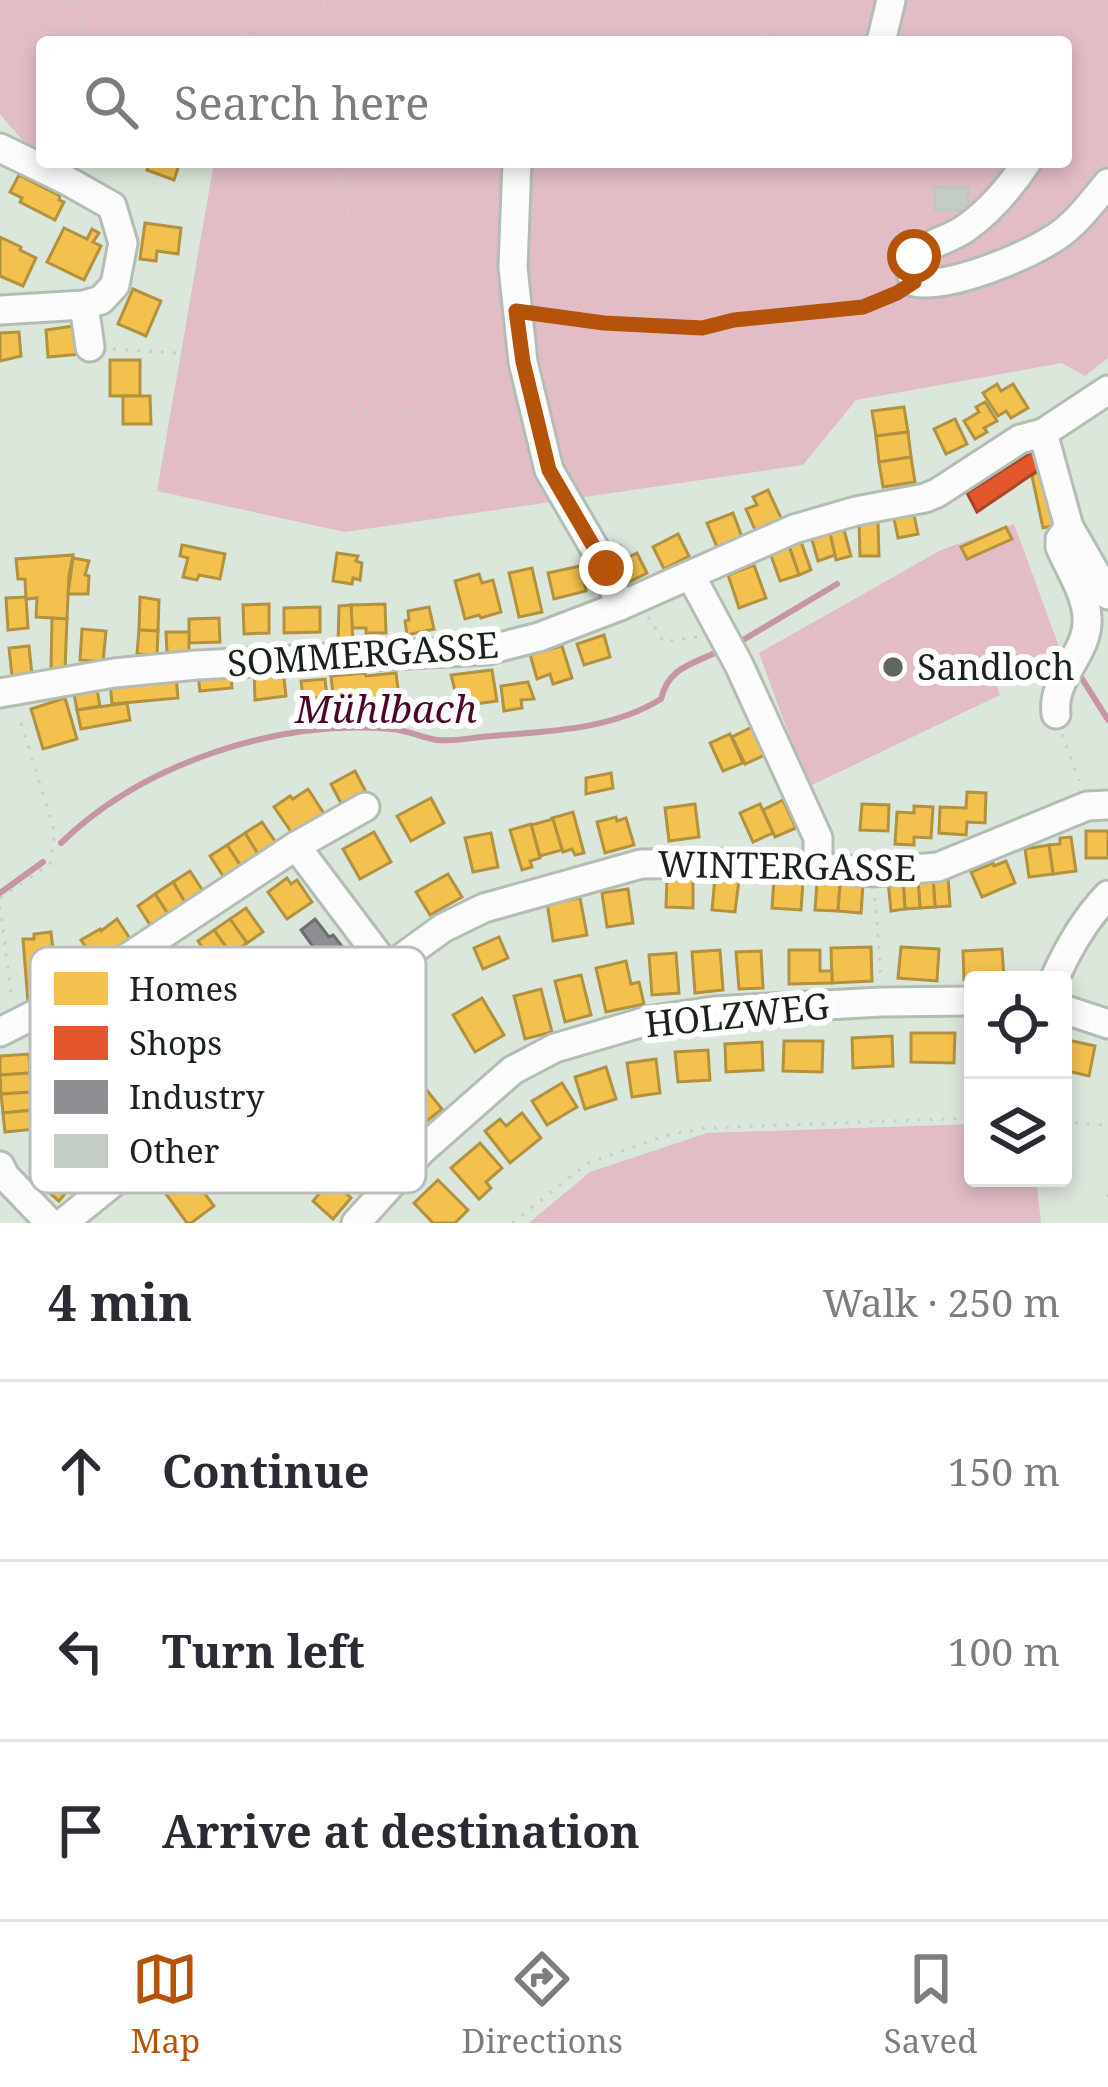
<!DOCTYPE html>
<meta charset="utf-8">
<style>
body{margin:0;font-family:"Noto Serif",serif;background:#f7f7f7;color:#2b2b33}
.controls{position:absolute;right:36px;bottom:36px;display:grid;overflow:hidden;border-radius:12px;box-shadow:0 6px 18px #0003}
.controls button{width:108px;height:108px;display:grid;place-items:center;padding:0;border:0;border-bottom:3px solid #e1e1e2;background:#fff;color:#2b2b33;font:60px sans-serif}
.stop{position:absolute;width:36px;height:36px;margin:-27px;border:9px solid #b45309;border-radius:50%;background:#fff}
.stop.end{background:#b45309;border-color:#fff;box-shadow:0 3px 12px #0008}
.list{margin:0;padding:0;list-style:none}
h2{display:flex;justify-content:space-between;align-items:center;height:156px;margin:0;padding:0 48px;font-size:51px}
h2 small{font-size:39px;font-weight:400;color:#7c7c81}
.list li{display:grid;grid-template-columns:78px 1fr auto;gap:36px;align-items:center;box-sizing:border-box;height:180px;padding:0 48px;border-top:3px solid #e1e1e2}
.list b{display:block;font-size:45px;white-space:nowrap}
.list em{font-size:39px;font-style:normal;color:#7c7c81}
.icon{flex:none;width:66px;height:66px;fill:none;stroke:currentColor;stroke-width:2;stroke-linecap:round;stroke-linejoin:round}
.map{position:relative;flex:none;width:1108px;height:1223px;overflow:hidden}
.search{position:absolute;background:#fff;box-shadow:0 6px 18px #0003;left:36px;right:36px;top:36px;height:132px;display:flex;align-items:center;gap:30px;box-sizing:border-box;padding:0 42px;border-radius:12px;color:#7c7c81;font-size:45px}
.sheet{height:696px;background:#fff}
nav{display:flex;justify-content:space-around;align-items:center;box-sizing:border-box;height:168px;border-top:3px solid #e1e1e2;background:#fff;font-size:33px;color:#7c7c81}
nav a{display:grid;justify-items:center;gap:6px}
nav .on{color:#b45309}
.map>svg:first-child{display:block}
.green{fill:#e2bdc6}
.homes{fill:#f2c14e;stroke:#b2913f;stroke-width:3}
.shops{fill:#e4572e;stroke:#a84728;stroke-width:3}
.industry{fill:#8d8d92;stroke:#6b6d6e;stroke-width:3}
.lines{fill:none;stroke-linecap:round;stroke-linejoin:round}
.stream{stroke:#c796a5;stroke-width:6}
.building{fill:#c4cdc4;stroke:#bfc8be;stroke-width:3}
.minor-casing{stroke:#b4bdb4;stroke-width:33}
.path{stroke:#cbcecb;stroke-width:3;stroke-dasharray:3 9;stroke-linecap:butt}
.minor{stroke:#fafbfa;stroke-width:27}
.route{stroke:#b45309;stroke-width:15}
.poi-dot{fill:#5f675f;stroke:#fff;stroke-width:4.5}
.labels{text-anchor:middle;stroke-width:12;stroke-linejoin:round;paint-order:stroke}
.street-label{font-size:36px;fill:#1b221b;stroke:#fff}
.poi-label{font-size:36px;fill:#1b221b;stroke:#fff;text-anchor:start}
.water-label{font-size:39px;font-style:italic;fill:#4d0829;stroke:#fff}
.key{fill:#fff;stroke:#bbbdbb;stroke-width:3}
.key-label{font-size:33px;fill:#1b221b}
</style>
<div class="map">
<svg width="1108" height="1223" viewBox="0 0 1108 1223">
<rect width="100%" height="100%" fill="#dce7dc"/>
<!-- green -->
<g class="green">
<polygon points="0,0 1108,0 1108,358 1085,376 1062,363 856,400 803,465 345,532 157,491 214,162 1066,162 1066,42 42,42 42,157 39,160 0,114"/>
<polygon points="1014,524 1060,649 995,680 1000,695 808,787 759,653 941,550"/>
<polygon points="973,1124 973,1178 1036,1178 1041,1223 529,1223 590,1172 707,1133"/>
</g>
<!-- homes -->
<g class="homes">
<polygon points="150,162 180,162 174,180 147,170"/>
<polygon points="19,175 60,196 59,200 64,202 55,220 20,202 22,198 10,192"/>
<polygon points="145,223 181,228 178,254 157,251 156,261 140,259"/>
<polygon points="64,228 87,239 92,229 99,233 93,242 101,246 84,280 47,262"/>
<polygon points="0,237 21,247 20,250 36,258 23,286 0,276"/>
<polygon points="133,289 161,301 146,336 118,324"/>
<polygon points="80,325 82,354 48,357 46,330"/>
<polygon points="19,332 21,356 0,361 0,333"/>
<rect x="110" y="360" width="30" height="36"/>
<polygon points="997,384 1001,391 1013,384 1028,408 1011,418 1006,411 998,416 983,393"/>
<polygon points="123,396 150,396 151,424 123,424"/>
<polygon points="985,402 997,421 984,428 987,432 975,439 964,421 979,412 976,407"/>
<polygon points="904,407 908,432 876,436 872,411"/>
<polygon points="955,419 967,444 946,454 934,429"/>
<polygon points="908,432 911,457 879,462 876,436"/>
<polygon points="911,457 915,482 883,487 879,462"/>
<polygon points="1046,465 1060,524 1043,528 1032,476"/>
<polygon points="768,490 782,520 756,532 746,509 757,505 753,497"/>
<polygon points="913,510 918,534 898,538 893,514"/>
<polygon points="733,513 742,537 717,547 707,523"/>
<polygon points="859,521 878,521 879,556 860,556"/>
<polygon points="843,526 851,556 836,560 829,529"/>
<polygon points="1006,527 1012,539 967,559 961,547"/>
<polygon points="829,529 835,555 818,561 810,533"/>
<polygon points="678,534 689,556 664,569 653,547"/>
<polygon points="800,539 811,570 799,575 788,543"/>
<polygon points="788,543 799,575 780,581 769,550"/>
<polygon points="182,545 225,554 220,579 199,575 197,580 183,577 188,558 180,556"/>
<polygon points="620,546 627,558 637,553 647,573 623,585 608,553"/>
<polygon points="337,553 358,556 356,561 362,563 360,580 353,578 352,584 333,581"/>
<polygon points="73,555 69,576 67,619 36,617 37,598 26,599 25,579 18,579 16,559"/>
<polygon points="73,558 89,561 85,575 89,576 88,594 68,594"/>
<polygon points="754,565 766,598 739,608 728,575"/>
<polygon points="580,566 586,591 554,599 548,573"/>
<polygon points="532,568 542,612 519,617 509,573"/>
<polygon points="479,574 482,583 493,580 501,612 481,618 479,615 465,619 455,581"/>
<polygon points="26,597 28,628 8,630 6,598"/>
<polygon points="140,597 159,600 158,631 139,630"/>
<polygon points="269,604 269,633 244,634 243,605"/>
<polygon points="385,604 386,633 366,633 366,628 352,628 351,605"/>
<polygon points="351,605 353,643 338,644 339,606"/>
<polygon points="320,607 320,632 284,633 284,608"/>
<polygon points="429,607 434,629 407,635 405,621 409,620 408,611"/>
<polygon points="52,618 67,619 65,670 51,669"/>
<polygon points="219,618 220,642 189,643 189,619"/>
<polygon points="82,629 106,631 103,662 80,660"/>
<polygon points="139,630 158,631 157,656 137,654"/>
<polygon points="166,632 189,632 189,653 167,653"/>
<polygon points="604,635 610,657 584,665 577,644"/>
<polygon points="29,646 32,675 12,676 9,648"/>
<polygon points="562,646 572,678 553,684 550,674 537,679 530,654"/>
<polygon points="230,664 232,688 200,691 197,668"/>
<polygon points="283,670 286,696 255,700 254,671"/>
<polygon points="492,670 497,701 475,704 474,699 458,702 451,675"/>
<polygon points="365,673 366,676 396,673 401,712 372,714 370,700 334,704 331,676"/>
<polygon points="176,676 178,698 112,704 110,682"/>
<polygon points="95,679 100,706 77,710 72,683"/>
<polygon points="325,679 327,697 303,699 301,681"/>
<polygon points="528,682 534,699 521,700 522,708 504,711 501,686"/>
<polygon points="65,698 77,739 43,749 31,709"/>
<polygon points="127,703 130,720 81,729 77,710"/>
<polygon points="752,727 765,755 745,764 732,737"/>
<polygon points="730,734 743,763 723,771 710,743"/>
<polygon points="355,771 368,796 344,809 331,784"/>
<polygon points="611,773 613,788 586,794 586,778"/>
<polygon points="308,789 325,815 294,836 274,807 290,796 293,799"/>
<polygon points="967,792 986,793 985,823 967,822 966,835 939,833 940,807 966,808"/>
<polygon points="431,798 444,823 411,841 397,816"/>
<polygon points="783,800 796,828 775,837 763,810"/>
<polygon points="695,804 699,837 669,841 665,808"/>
<polygon points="760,804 773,833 753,842 740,813"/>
<polygon points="862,804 889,805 888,831 860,830"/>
<polygon points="914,806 933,807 931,838 914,837 914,845 895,844 897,812 914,813"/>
<polygon points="573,812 584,853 575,855 572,849 563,852 552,818"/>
<polygon points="616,817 617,821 626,818 634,845 605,853 597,822"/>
<polygon points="553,819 562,850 540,856 531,825"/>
<polygon points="262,822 279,847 261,859 245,833"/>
<polygon points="531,824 540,858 530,861 532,867 522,870 510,830"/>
<rect x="1086" y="831" width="22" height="27"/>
<polygon points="374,832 391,862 360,879 343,849"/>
<polygon points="245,833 261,859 244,871 227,845"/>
<polygon points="491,833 498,867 473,872 465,838"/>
<polygon points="1071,837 1076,871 1053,874 1049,845 1060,844 1060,838"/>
<polygon points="227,845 244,871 227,882 210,856"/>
<polygon points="1049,845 1053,874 1029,877 1025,849"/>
<polygon points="1006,861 1015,883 982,897 971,872 993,863 994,866"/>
<polygon points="190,871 207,897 189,909 173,882"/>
<polygon points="448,874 462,897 430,915 416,892"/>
<polygon points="667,876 693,876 693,908 666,907"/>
<polygon points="948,876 950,906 935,907 933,877"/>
<polygon points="715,877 739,880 735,912 712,910"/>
<polygon points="933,877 935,907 920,908 918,878"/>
<polygon points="287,878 291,884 297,880 312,902 287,919 268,892"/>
<polygon points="918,878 920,908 905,909 903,879"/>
<polygon points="774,879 803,881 801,910 772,908"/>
<polygon points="903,879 905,909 891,911 888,881"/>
<polygon points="173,882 189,909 172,920 155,894"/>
<polygon points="817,882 840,884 838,911 815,910"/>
<polygon points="840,884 863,885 861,913 838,911"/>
<polygon points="628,889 633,923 607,927 602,893"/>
<polygon points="155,894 172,920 154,931 138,906"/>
<polygon points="580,898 587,935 553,941 547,903"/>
<polygon points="246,908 263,932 247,943 230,919"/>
<polygon points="117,919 131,940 97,963 81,940 100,929 101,931"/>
<polygon points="230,919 247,943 231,954 214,930"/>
<polygon points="214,930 231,954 215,966 198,941"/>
<polygon points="51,932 54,961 67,951 85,976 28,1003 23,939 34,939 34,934"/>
<polygon points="499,937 508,958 483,969 474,948"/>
<polygon points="871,947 872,981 832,983 831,948"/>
<polygon points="901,947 939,949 937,981 898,978"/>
<polygon points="1002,949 1004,978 964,980 963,951"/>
<polygon points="720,950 723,990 695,993 692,952"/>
<polygon points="789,950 820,950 820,971 832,971 832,983 789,984"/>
<polygon points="761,951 763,988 739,989 736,952"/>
<polygon points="676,953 679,993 652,995 649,955"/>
<polygon points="626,961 631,984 639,982 644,1004 606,1012 596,968"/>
<polygon points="581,975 591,1015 565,1022 555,981"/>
<polygon points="541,989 552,1032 525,1039 514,996"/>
<polygon points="482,998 504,1035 475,1052 453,1015"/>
<polygon points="911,1033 955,1033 954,1063 911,1062"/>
<polygon points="892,1036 893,1066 853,1068 852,1038"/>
<polygon points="1063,1039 1095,1046 1089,1076 1063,1070"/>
<polygon points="784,1041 823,1041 822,1072 783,1071"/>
<polygon points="762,1042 763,1070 726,1072 725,1044"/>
<polygon points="708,1050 710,1080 678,1082 675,1052"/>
<polygon points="29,1054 30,1073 0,1075 0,1056"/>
<polygon points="656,1059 660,1093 632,1097 627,1063"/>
<polygon points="606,1067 616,1099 585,1109 575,1077"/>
<polygon points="30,1073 32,1092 1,1094 0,1075"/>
<polygon points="416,1077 442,1109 418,1128 392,1097"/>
<polygon points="562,1083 577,1107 547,1125 532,1101"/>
<polygon points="32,1092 34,1110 3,1113 1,1094"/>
<polygon points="34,1110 36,1129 5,1132 3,1113"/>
<polygon points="522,1113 541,1138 510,1163 485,1131 500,1119 506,1126"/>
<polygon points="480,1143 502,1168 486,1182 491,1188 479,1199 451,1168"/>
<polygon points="56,1152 82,1173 59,1201 33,1179"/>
<polygon points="191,1175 214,1206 191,1223 187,1223 166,1194"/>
<polygon points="331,1180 351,1198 333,1219 313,1201"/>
<polygon points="438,1180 468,1210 455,1223 433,1223 414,1203"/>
</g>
<!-- shops -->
<polygon class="shops" points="1035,450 1046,465 977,512 967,493"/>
<!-- industry -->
<polygon class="industry" points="315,919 329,937 333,935 348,954 362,964 353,978 314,948 301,930"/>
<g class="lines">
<!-- stream -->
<g class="stream">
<polyline points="743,640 837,584"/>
<polyline points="1079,674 1108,720"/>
<path d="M61,843C143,763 278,719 392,729C407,730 422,738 437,740C454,742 474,737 492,736C549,731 611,730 661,699C668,669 689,665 715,653"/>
<polyline points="0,893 43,862"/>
</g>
</g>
<!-- building -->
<polygon class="building" points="935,187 968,188 968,210 935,210"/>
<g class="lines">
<!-- minor casing -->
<g class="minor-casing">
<g id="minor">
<polyline points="881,42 891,0"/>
<polyline points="0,148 66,180 112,206 123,243 115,285 101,300 84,305 0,310"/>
<polyline points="517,162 513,267 523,362 549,470 606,568 620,606"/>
<path d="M1027,162C1011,186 990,211 966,228C947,242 921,243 909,265L914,282C950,289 1025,257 1056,237C1076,224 1092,202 1108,183"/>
<polyline points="84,305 90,347"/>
<polyline points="1043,433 1069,527 1108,595"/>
<polyline points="691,576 739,665 818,838 818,868"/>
<polyline points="0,693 114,673 197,665 488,650 539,637 620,606 794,529 856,511 925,498 937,493 1020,439 1043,433 1108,390"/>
<path d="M1056,714C1051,677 1090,653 1087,617C1086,594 1069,568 1060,547V539L1069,527"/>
<polyline points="296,846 387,967"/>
<path d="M1054,980C1068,948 1084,920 1108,895"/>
<polyline points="1063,1009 1108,1024"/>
<polyline points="0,1032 65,999 296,846 365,807"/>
<polyline points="0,1166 5,1176 50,1223"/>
<polyline points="63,1223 293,1037 443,928 484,908 641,864 758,863 873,872 938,867 1087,806 1108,805"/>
<polyline points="356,1223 422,1150 513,1070 555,1048 647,1021 713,1011 882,1002 973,1001"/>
</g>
</g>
<!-- path -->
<g class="path">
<polyline points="28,0 126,7 221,27 275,42"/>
<polyline points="324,0 327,42"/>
<polyline points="80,42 87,6"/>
<polyline points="756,42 816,0"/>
<polyline points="540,313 604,323 702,328 734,320 863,307 892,295"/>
<polyline points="113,349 192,354 235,374 276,399 352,413 434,414 347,210 339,162"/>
<polyline points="424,384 503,367"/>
<polyline points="648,617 664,642 697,637"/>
<polyline points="1062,734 1079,781"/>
<polyline points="0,898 50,864 55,833 19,716"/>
<polyline points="875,898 881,978"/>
<polyline points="0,906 12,1001"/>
<polyline points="1063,1122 1108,1125"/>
<polyline points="1107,1197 1108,1194"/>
<polyline points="512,1223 588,1163 664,1136 704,1128 973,1118"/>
</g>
<!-- minor -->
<use href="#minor" class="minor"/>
</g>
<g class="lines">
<!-- route -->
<polyline class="route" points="606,568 549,470 523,362 516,311 604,323 702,328 734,320 863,307 897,293 914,282 909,265 914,256"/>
</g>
<!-- markers -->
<circle class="poi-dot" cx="893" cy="667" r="12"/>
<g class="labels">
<!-- street labels -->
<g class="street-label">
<text transform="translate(363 654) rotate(-4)" y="13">SOMMERGASSE</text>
<text transform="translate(787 866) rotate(1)" y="13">WINTERGASSE</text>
<text transform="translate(737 1015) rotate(-6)" y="13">HOLZWEG</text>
</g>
<!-- poi labels -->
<g class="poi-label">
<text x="917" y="680">Sandloch</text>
</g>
<!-- water labels -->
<g class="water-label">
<text x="386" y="723">Mühlbach</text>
</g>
</g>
<!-- legend -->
<rect x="30" y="947" width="396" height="246" rx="18" class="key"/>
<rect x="54" y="972" width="54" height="33" fill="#f2c14e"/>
<rect x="54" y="1026" width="54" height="34" fill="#e4572e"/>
<rect x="54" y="1080" width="54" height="34" fill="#8d8d92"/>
<rect x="54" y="1134" width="54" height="34" fill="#c4cdc4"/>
<g class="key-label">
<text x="129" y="1001">Homes</text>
<text x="129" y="1055">Shops</text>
<text x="129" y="1109">Industry</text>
<text x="129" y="1163">Other</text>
</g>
</svg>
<div class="controls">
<button><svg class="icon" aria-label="locate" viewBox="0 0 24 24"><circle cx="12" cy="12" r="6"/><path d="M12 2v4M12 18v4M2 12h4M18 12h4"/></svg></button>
<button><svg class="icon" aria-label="layers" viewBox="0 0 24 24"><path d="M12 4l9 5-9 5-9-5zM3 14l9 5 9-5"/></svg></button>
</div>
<div class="stop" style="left:914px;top:256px"></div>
<div class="stop end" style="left:606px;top:568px"></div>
<div class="search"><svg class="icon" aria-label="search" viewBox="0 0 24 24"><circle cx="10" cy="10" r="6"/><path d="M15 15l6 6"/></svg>Search here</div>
</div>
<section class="sheet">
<h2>4 min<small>Walk · 250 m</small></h2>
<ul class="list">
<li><svg class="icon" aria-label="ahead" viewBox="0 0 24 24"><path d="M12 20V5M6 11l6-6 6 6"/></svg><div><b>Continue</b></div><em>150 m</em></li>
<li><svg class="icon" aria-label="left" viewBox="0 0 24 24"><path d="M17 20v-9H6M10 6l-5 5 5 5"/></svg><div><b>Turn left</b></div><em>100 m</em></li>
<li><svg class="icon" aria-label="arrive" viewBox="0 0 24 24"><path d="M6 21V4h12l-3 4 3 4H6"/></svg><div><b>Arrive at destination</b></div></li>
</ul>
</section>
<nav>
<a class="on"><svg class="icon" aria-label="map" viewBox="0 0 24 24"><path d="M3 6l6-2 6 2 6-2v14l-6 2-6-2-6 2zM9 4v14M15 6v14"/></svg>Map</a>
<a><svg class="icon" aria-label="directions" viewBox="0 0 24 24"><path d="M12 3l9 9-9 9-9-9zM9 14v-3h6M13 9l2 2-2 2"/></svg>Directions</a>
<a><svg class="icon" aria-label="saved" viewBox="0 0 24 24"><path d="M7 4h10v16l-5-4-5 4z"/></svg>Saved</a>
</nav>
